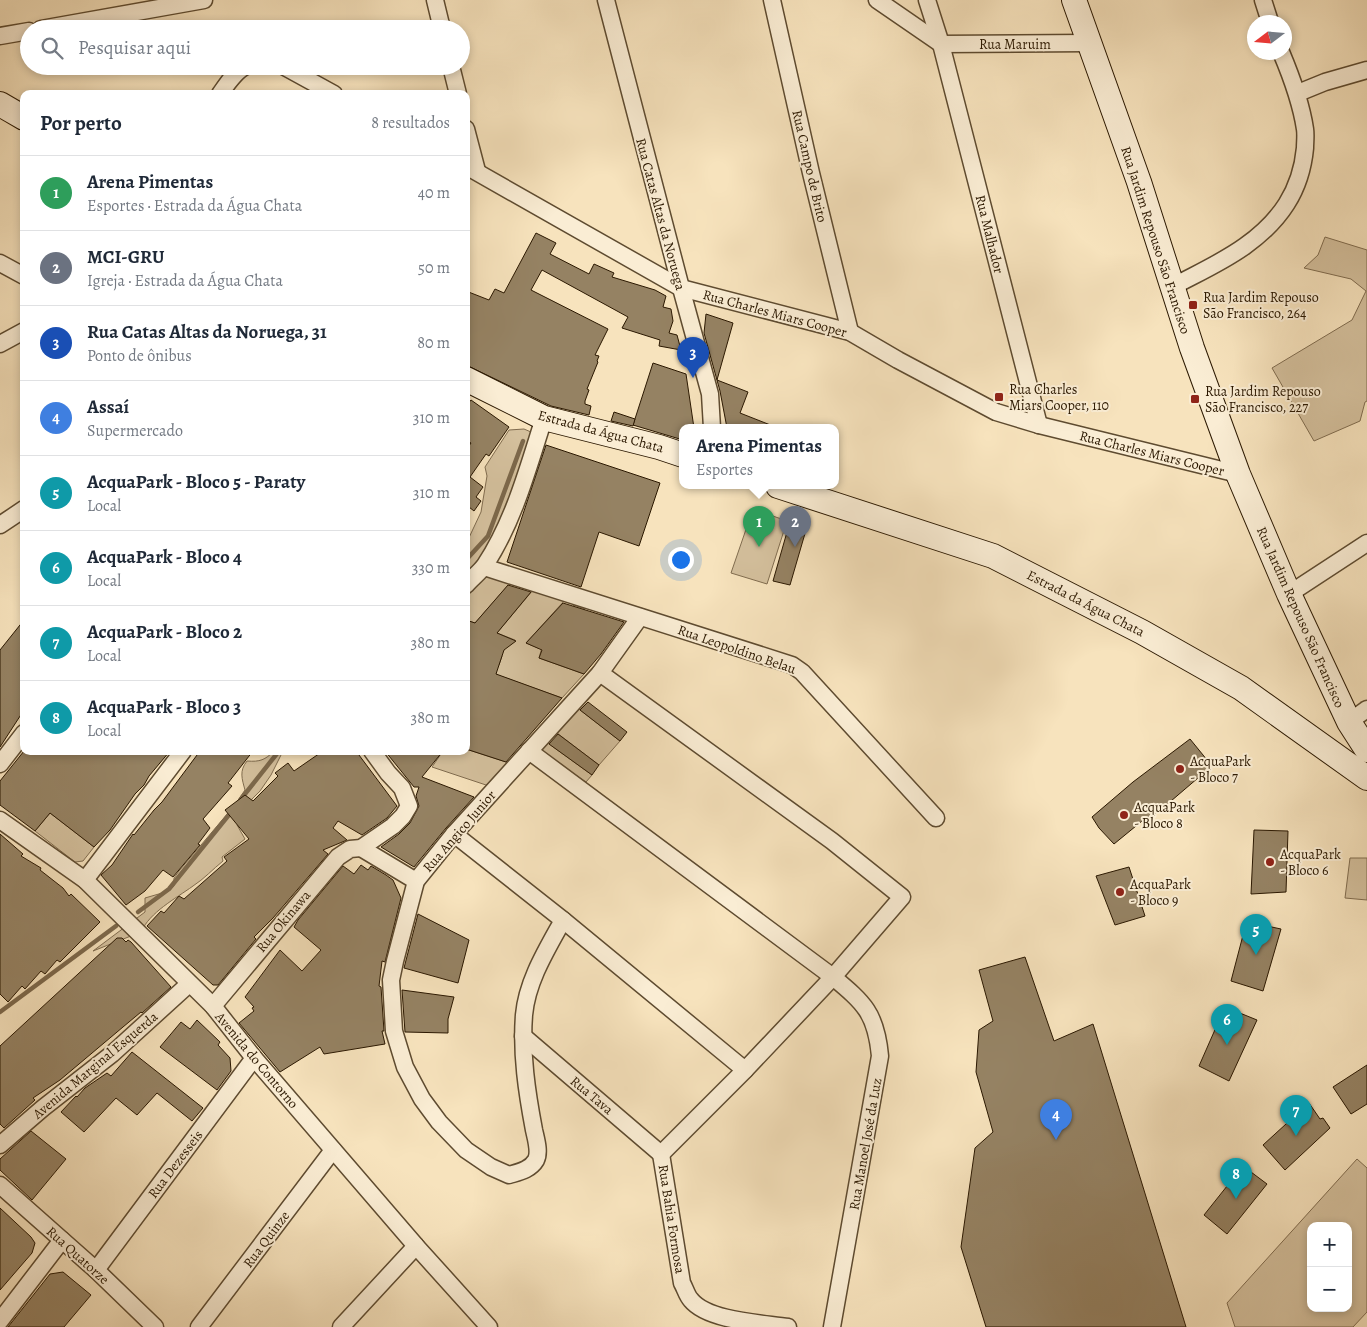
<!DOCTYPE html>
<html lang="pt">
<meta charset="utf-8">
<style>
body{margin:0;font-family:Alegreya,serif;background:#f6f6f7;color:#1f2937}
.controls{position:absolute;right:15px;bottom:15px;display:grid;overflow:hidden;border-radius:10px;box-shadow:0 2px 8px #0003}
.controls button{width:45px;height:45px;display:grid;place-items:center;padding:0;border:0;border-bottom:1px solid #e0e1e3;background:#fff;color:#1f2937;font:25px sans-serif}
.compass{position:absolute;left:1247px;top:15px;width:45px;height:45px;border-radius:50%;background:#fff;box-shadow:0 2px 8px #0003;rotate:254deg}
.you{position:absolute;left:680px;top:559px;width:18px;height:18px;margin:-12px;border:4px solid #fff;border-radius:50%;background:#1a73e8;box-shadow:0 0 0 8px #1a73e833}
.badge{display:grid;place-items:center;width:32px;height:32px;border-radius:50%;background:#7c3aed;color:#fff;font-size:16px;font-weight:700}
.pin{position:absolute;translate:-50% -41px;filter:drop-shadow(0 1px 2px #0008)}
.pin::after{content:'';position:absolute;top:26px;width:18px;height:15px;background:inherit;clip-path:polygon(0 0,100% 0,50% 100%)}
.popup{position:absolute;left:679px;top:424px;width:160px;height:65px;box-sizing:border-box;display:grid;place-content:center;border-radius:10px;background:#fff;filter:drop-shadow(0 1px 4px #0005);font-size:16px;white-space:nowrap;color:#747a83}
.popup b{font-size:19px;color:#1f2937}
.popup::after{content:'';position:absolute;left:50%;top:100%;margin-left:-10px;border:10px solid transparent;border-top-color:#fff}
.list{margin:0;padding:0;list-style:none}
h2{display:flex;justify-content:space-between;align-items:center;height:65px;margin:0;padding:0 20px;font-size:21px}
h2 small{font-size:16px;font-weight:400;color:#747a83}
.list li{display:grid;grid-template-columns:32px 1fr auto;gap:15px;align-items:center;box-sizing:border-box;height:75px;padding:0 20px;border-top:1px solid #e0e1e3}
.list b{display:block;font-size:19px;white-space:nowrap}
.list p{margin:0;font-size:16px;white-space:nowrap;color:#747a83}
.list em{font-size:16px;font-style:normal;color:#747a83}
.icon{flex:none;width:28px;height:28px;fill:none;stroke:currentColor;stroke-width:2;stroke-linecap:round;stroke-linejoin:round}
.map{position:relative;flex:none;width:1367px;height:1327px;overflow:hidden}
.search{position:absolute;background:#fff;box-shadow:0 2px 8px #0003;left:20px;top:20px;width:450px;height:55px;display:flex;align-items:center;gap:12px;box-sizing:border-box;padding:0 18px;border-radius:28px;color:#747a83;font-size:19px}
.panel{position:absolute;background:#fff;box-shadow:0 2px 8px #0003;left:20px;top:90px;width:450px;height:665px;border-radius:10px}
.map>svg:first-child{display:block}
.green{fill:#d4c09d;stroke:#806c4f;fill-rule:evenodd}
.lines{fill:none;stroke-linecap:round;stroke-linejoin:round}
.stream{stroke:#7c684b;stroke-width:4.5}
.building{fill:#958263;stroke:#2b1801}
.street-casing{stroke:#5e4b30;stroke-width:19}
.secondary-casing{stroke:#2b1801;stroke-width:26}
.street{stroke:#faedd4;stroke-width:16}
.secondary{stroke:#faedd4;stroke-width:24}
.poi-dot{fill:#8f2418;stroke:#faedd4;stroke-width:2}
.labels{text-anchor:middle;stroke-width:4;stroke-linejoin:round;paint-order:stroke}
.street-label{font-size:14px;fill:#2b1801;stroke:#faedd4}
.poi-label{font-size:14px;fill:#2b1801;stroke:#faedd4;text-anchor:start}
</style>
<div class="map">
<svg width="1367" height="1327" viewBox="0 0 1367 1327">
<rect width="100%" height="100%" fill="#f7e3bd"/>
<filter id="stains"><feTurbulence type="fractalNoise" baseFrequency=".004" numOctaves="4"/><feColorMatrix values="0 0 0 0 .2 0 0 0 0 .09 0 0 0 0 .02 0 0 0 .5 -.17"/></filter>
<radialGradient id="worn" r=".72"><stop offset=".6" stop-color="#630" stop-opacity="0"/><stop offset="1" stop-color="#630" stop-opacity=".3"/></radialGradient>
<!-- green -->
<g class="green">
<polygon points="1325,237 1367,250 1367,401 1365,402 1360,421 1314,441 1272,368 1352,320 1366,291 1351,279 1304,268 1318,255"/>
<polygon points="524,429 531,432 533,441 492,545 466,577 466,544 481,512 487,476 485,467 509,430"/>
<polygon points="753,509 787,521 767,584 731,573"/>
<polygon points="487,572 511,582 475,623 466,620 466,595"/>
<polygon points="533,590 564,601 526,643 538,648 574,605 585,609 550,650 542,647 539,658 584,674 562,698 486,671 499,665 502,656 498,654 515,640 497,633"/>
<polygon points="575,706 620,741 599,765 553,730"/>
<polygon points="545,741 592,775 586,782 539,751"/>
<polygon points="466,749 509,763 486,785 432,767 443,751 466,751"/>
<path d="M274,751H283L271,775L260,791L252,799L246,812L237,825L245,839L222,857L223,861C213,869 204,879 193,886C175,899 150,912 141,932L93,951L145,912V898L169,891L174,886V878L179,871L234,806L245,790C242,779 239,771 247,761C260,762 265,760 274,751Z"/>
<polygon points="50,813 94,847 83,861 75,862 35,831"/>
<polygon points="1350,858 1367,858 1367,900 1345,898"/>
<path d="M1357,1159L1367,1168V1312L1353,1327H1235L1227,1303ZM1311,1226H1348V1308H1311Z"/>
</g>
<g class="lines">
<!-- stream -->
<g class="stream">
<polyline points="466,560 488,536 523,441"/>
<polyline points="241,799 279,751"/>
<polyline points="138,912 169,889 232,811"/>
<polyline points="0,1012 116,926"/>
</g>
</g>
<!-- building -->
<g class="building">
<polygon points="536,233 556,243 550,254 589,274 594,264 614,273 612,277 655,290 666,296 663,307 671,309 673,321 669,333 677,335 681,350 659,346 660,340 622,328 628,317 542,270 531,290 608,329 595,355 599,356 597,361 598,362 587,389 589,390 585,401 585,404 591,406 589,415 551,406 466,365 466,291 489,300 495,289 504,293"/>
<polygon points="706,314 733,323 717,380 748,392 740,413 778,428 727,428 720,391 704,333"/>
<polygon points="653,363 686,374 694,428 683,428 683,440 633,425"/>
<polygon points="471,400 509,427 489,456 486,454 470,477 483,487 476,497 481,501 474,511 469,507 466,510 466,450 471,443 466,440 466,406"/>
<polygon points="614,412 635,419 633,426 611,421"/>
<polygon points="546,445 660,483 639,546 599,532 581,587 507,562"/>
<polygon points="789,525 806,530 790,585 773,581"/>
<polygon points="508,585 531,592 497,633 516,641 504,650 496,674 562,698 506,762 466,749 466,620 475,623"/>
<polygon points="563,603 624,622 601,654 584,674 539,658 542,650 526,643"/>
<polygon points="24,620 24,710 0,747 0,650"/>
<polygon points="588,702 627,732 620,741 580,710"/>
<polygon points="558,734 599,765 592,775 549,744"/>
<polygon points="1190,739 1212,766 1164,807 1150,817 1147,817 1114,844 1099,828 1092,817 1133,782"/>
<polygon points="24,751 170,751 149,776 144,785 135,794 110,830 94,847 50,813 35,831 0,805 0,781"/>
<polygon points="200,751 253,751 228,783 232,786 203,819 210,828 198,844 200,845 173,877 163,870 145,891 126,905 101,875 112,865 133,834 134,835 154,810 162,802"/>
<polygon points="323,751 356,751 397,806 387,818 362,835 338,821 333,828 347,840 323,850 328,854 273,918 254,937 256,939 218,985 213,985 147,926 161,911 164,913 179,896 184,899 227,861 224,857 249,839 225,810 245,795 253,801 278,776 275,773 288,763 294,771"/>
<polygon points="385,751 443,751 422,777 474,797 446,828 414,867 381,847 399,834 410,823 419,806 416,796 419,787 414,787"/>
<polygon points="1254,830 1288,831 1286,892 1251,894"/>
<polygon points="0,834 23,854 21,856 41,868 40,870 63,888 69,896 71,894 100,922 60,962 57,960 45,974 41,971 25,989 22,986 8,1002 0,994"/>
<polygon points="361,865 368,870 371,866 386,875 393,880 401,898 385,962 382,961 379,986 381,987 384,1031 382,1031 385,1044 324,1054 320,1047 280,1072 239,1023 254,1011 252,1008 254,1007 245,997 280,950 302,971 321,950 294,927 298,920 343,866 354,874"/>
<polygon points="1129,867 1145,916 1115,925 1096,876"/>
<polygon points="418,914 469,940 458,983 404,968"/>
<polygon points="1247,920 1267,927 1267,926 1281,929 1263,991 1231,981"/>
<polygon points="117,938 122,938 126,942 128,940 131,942 171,987 142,1013 141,1012 123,1027 60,1080 33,1098 35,1100 4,1128 0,1124 0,1046"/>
<polygon points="1025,957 1054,1041 1093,1024 1186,1327 986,1327 961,1247 975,1148 993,1132 976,1072 979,1030 993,1021 979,970"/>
<polygon points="402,990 454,997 448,1019 448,1033 405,1032"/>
<polygon points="1225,1007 1257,1020 1229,1081 1199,1066"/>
<polygon points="197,1020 220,1042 218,1045 230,1058 231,1071 217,1090 160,1047 181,1022 190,1029"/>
<polygon points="132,1052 203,1108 192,1121 157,1093 137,1115 116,1098 84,1132 61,1112 76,1096 77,1097 85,1088 107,1073 111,1076"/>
<polygon points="1367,1065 1367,1104 1351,1114 1333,1087"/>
<polygon points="1309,1103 1320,1119 1323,1118 1330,1128 1285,1170 1263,1145"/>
<polygon points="31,1131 66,1159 32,1200 0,1170 0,1159"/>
<polygon points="1243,1166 1267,1184 1227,1234 1204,1215"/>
<polygon points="0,1208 31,1237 35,1243 32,1253 0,1290"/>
<polygon points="63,1272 91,1295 64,1327 8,1327 50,1274"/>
</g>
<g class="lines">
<!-- street casing -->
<g class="street-casing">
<g id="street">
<polyline points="435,0 442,29"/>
<polyline points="606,0 681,288 710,394 712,428"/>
<polyline points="772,0 811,173 850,332"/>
<polyline points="877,0 941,44"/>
<polyline points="927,0 941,44 1039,425"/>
<polyline points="1263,0 1270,22"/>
<polyline points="41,29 204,0"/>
<polyline points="0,36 29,31"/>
<polyline points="941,44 1088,43"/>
<polyline points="283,66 334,94"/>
<polyline points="451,66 458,94"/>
<polyline points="1298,93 1325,82 1367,70"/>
<path d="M220,94C227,84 235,71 246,66"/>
<polyline points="466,129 477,171"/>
<polyline points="466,166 681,288 850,332 898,360 996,412 1039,425 1238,474"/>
<polyline points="0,263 24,276"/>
<path d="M1172,287C1196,274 1223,262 1245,246C1280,221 1301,191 1305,148C1305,142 1306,135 1305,129C1301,102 1292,78 1281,52"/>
<polyline points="0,344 24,331"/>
<polyline points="0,525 24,509"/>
<polyline points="484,567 792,665 802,672 936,818"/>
<path d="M466,585C472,578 480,572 485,565C514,521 528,468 544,418"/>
<polyline points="1289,594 1367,543"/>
<polyline points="600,673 832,841 902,897 833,977 745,1070 661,1154"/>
<polyline points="1349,722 1367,709"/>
<path d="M529,751L833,977C864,1003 876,1013 880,1056L832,1327"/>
<polyline points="0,764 24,733"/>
<polyline points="0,820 85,880 213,1006 254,1058 416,1246 489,1327"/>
<polyline points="454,834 563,920 745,1070"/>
<polyline points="361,848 416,881"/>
<polyline points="85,880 183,751"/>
<path d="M563,920C547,949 527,981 524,1015C521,1054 527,1093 534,1130C536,1139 540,1152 536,1160C530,1170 519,1172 509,1175L491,1167L466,1150L439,1122L422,1099L405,1067L394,1031L391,980L395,961L416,881L454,834L600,673L640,617"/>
<polyline points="213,1006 338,857 350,849 361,848 393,826 403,816 409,806 402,788 388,773 372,751"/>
<polyline points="523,1036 661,1154"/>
<polyline points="0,1145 43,1108 112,1054 189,984"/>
<path d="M661,1154L682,1283C685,1288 687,1296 691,1300C708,1321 762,1323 788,1327"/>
<polyline points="0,1185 96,1270 155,1327"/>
<polyline points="96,1270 254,1058"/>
<polyline points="0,1321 62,1240"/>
<polyline points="199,1327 333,1150"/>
<polyline points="341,1327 416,1246"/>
</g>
</g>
<!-- secondary casing -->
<g class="secondary-casing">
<g id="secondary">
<polyline points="1074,0 1139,182 1192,348 1238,474 1289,594 1349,722 1367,750"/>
<polyline points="0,104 24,118"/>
<polyline points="466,379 544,418 659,447 683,455"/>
<polyline points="778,486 993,556 1142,632 1241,688 1367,778"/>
</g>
</g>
<!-- street -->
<use href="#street" class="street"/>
<!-- secondary -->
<use href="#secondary" class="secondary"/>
</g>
<!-- markers -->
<g class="poi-dot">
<rect x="1188" y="300" width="10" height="10" rx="2.5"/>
<rect x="994" y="392" width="10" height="10" rx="2.5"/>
<rect x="1190" y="394" width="10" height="10" rx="2.5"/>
<circle cx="1180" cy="769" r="5"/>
<circle cx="1124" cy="815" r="5"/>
<circle cx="1270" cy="862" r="5"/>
<circle cx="1120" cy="892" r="5"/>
</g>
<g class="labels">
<!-- street labels -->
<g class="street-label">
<text x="1015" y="49">Rua Maruim</text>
<text transform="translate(810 166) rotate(77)" y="5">Rua Campo de Brito</text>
<text transform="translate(661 214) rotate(75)" y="5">Rua Catas Altas da Noruega</text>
<text transform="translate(990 234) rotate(76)" y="5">Rua Malhador</text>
<text transform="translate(1156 240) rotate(72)" y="5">Rua Jardim Repouso São Francisco</text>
<text transform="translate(775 313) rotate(15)" y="5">Rua Charles Miars Cooper</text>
<text transform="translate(601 431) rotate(15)" y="5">Estrada da Água Chata</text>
<text transform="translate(1152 453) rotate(14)" y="5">Rua Charles Miars Cooper</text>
<text transform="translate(1086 603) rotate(27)" y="5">Estrada da Água Chata</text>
<text transform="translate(1301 617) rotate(66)" y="5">Rua Jardim Repouso São Francisco</text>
<text transform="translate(737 649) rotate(19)" y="5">Rua Leopoldino Belau</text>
<text transform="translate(459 831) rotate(-49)" y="5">Rua Angico Junior</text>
<text transform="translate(283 921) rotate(-50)" y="5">Rua Okinawa</text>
<text transform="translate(257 1060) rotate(50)" y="5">Avenida do Contorno</text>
<text transform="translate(95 1065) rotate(-40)" y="5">Avenida Marginal Esquerda</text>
<text transform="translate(592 1095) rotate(40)" y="5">Rua Tava</text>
<text transform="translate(865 1144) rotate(-80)" y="5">Rua Manoel José da Luz</text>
<text transform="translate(175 1164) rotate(-53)" y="5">Rua Dezesseis</text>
<text transform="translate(672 1219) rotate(81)" y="5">Rua Bahia Formosa</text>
<text transform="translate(266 1239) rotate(-53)" y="5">Rua Quinze</text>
<text transform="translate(78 1255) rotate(42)" y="5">Rua Quatorze</text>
</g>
<!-- poi labels -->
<g class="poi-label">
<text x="1203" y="302">Rua Jardim Repouso<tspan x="1203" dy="16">São Francisco, 264</tspan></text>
<text x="1009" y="394">Rua Charles<tspan x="1009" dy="16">Miars Cooper, 110</tspan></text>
<text x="1205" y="396">Rua Jardim Repouso<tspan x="1205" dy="16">São Francisco, 227</tspan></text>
<text x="1190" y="766">AcquaPark<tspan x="1190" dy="16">- Bloco 7</tspan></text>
<text x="1134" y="812">AcquaPark<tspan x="1134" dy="16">- Bloco 8</tspan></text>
<text x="1280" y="859">AcquaPark<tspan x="1280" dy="16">- Bloco 6</tspan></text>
<text x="1130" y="889">AcquaPark<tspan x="1130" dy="16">- Bloco 9</tspan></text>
</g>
</g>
<rect width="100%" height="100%" filter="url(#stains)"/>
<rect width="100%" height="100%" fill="url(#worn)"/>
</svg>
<div class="controls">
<button>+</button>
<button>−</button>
</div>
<svg class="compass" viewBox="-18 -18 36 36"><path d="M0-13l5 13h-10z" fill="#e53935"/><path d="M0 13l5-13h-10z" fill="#747a83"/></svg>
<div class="you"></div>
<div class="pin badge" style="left:759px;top:547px;background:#2e9e5b">1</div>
<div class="popup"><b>Arena Pimentas</b>Esportes</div>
<div class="pin badge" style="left:795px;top:547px;background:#6b7280">2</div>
<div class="pin badge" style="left:693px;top:378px;background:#1a4fb4">3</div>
<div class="pin badge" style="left:1056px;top:1140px;background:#3f7fe0">4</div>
<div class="pin badge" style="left:1256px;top:955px;background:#0f9aa8">5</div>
<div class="pin badge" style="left:1227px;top:1045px;background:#0f9aa8">6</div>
<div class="pin badge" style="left:1296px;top:1136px;background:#0f9aa8">7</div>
<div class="pin badge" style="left:1236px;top:1199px;background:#0f9aa8">8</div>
<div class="search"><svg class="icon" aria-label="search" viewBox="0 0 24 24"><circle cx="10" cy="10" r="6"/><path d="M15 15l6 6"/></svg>Pesquisar aqui</div>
<section class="panel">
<h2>Por perto<small>8 resultados</small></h2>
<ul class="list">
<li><span class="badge" style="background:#2e9e5b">1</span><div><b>Arena Pimentas</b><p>Esportes · Estrada da Água Chata</p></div><em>40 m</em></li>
<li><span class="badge" style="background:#6b7280">2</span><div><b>MCI-GRU</b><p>Igreja · Estrada da Água Chata</p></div><em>50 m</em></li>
<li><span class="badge" style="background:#1a4fb4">3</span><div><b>Rua Catas Altas da Noruega, 31</b><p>Ponto de ônibus</p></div><em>80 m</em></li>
<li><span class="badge" style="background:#3f7fe0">4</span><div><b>Assaí</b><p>Supermercado</p></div><em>310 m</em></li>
<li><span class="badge" style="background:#0f9aa8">5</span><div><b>AcquaPark - Bloco 5 - Paraty</b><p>Local</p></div><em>310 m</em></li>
<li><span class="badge" style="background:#0f9aa8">6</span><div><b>AcquaPark - Bloco 4</b><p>Local</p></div><em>330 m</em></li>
<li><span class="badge" style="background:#0f9aa8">7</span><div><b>AcquaPark - Bloco 2</b><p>Local</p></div><em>380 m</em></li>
<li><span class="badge" style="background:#0f9aa8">8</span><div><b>AcquaPark - Bloco 3</b><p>Local</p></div><em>380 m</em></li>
</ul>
</section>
</div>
